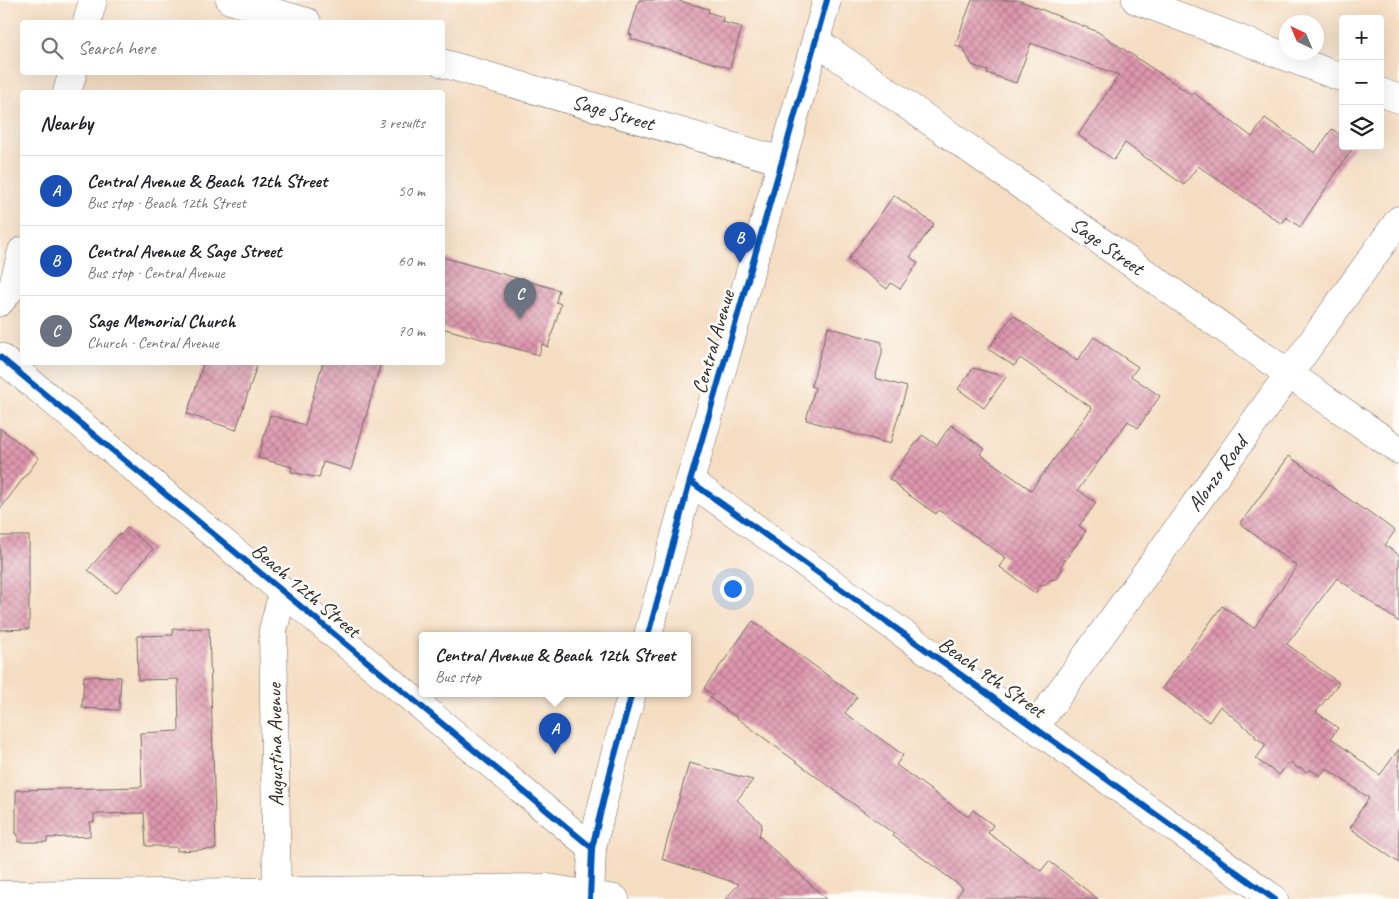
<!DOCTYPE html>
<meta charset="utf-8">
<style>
body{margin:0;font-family:Caveat,sans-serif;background:#f6f6f6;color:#202124}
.controls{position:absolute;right:15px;top:15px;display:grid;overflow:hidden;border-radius:5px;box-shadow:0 5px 20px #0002}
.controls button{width:45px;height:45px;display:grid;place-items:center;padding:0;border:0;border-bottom:1px solid #e0e0e0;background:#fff;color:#202124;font:25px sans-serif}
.compass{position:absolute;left:1279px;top:15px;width:45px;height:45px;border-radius:50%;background:#fff;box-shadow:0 5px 20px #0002;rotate:316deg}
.you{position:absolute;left:732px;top:588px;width:18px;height:18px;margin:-12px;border:4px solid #fff;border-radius:50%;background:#1a73e8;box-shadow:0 0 0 8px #1a73e833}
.badge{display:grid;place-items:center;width:32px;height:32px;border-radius:50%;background:#1f6fb2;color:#fff;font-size:16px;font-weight:700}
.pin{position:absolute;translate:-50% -41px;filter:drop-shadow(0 1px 2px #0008)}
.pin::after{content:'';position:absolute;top:26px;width:18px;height:15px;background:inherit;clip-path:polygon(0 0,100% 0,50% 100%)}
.popup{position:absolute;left:419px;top:632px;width:272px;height:65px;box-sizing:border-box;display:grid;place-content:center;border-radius:5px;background:#fff;filter:drop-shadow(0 1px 4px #0005);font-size:16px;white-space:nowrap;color:#757577}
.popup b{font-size:19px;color:#202124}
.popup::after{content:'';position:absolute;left:50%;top:100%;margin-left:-10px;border:10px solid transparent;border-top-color:#fff}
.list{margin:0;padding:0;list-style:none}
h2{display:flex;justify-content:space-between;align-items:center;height:65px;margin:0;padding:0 20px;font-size:21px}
h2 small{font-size:16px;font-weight:400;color:#757577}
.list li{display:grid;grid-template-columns:32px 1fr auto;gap:15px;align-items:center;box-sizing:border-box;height:70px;padding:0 20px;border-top:1px solid #e0e0e0}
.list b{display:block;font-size:19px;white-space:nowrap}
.list p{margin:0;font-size:16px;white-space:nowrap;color:#757577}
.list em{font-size:16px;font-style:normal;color:#757577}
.icon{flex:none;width:28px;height:28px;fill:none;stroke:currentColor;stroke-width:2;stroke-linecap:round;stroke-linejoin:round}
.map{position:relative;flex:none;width:1399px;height:899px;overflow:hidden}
.search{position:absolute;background:#fff;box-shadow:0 5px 20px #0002;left:20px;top:20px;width:425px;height:55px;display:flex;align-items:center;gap:12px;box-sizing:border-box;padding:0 18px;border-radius:5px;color:#757577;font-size:19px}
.panel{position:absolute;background:#fff;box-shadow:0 5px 20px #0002;left:20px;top:90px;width:425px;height:275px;border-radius:5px}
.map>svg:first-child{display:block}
.building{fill:url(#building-cross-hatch)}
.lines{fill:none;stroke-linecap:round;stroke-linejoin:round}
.street-casing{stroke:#726960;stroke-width:29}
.secondary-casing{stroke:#726960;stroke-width:29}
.street{stroke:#fff;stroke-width:28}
.secondary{stroke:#fff;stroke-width:28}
.cycleway-casing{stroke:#fdfcf7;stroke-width:9}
.cycleway{stroke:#0057b8;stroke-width:6}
.labels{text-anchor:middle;stroke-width:5;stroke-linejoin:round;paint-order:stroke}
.street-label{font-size:21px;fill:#2b2b2b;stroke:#fdfcf7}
</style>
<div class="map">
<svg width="1399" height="899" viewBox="0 0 1399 899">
<defs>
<pattern id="building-cross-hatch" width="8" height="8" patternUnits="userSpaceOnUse" patternTransform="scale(1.25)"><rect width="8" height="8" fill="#de96ae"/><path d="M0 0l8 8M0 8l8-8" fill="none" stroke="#b47b8e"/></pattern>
</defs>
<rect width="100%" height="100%" fill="#fdfcf7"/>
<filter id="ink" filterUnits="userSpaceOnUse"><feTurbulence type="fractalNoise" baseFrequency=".02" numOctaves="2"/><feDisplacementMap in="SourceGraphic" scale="10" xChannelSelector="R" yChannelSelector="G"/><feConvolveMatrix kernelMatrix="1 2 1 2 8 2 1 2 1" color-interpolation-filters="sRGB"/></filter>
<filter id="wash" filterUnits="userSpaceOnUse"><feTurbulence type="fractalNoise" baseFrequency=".0096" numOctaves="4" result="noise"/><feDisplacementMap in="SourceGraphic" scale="20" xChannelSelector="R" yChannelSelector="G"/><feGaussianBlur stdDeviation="1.12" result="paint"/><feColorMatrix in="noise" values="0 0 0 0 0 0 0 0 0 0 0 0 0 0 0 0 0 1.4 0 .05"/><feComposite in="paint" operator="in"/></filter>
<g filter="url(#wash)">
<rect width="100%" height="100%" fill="#f5ddc2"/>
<g id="blocks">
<!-- building -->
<g class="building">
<polygon points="639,0 676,0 709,9 708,12 723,17 722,22 742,27 730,68 631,39 632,35 629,34"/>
<polygon points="972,0 1018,0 1098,32 1192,95 1194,93 1252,137 1265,118 1315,153 1332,129 1343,137 1343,146 1354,146 1300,227 1286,217 1282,224 1198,166 1184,185 1125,143 1114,160 1078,135 1119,75 1031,43 1016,83 987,73 988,71 972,65 963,48 955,45"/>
<polygon points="894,195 934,224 910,257 918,263 900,289 891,283 887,289 848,260"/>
<polygon points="442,257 559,290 556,302 561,304 548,347 542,344 539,355 442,328"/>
<polygon points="1013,315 1077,361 1094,337 1138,367 1131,376 1160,396 1138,428 1128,421 1078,490 1096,503 1079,526 1086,531 1061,566 1062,570 1056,579 1050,580 1045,585 1042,584 1035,593 1000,567 1006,558 939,510 936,514 899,488 899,486 889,479 922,435 937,445 951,425 985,449 980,454 1031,490 1092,408 1020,358 1014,366 988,349"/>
<polygon points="828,327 882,342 882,354 875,378 907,387 890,444 806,420 815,388 811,386"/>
<polygon points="204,362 258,362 236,430 187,414"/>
<polygon points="323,362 381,362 351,470 323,462 319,478 291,472 292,467 258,458 270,415 305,425"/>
<polygon points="973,368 1006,377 984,408 958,389"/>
<polygon points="0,428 39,458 0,509"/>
<polygon points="1289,456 1364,510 1365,509 1395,531 1385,545 1399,555 1399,622 1337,578 1287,644 1339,683 1316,712 1338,728 1331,738 1380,775 1399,749 1399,863 1350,828 1358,816 1357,815 1369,798 1326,768 1320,776 1309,769 1306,772 1301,768 1299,769 1289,762 1279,775 1256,759 1266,745 1255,737 1255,735 1220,706 1209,722 1162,688 1222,606 1254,628 1297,566 1240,524"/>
<polygon points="127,528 153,549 116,593 88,570 119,534 121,535"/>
<polygon points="0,536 29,536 29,629 0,630"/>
<polygon points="753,621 857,697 845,713 903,755 896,765 968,817 973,810 993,825 988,833 1041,871 1049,861 1098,899 955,899 963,888 893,836 894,834 710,698 713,695 704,688"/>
<polygon points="209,628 216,849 177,851 177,847 160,847 160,846 146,846 144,813 94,814 94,822 90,822 90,836 47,838 47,842 18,842 18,834 16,834 16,790 142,787 140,733 179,731 178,679 138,680 137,636 173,635 173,629"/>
<polygon points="84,676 121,677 119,710 82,708"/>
<polygon points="689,763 753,780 737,800 762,824 759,836 826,899 725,899 739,884 662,859"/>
</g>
</g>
</g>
<g filter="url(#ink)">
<use href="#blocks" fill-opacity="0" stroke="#726960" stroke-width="1"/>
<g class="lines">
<!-- street casing -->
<g class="street-casing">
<g id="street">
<polyline points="230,0 307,22"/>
<polyline points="1136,0 1343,78"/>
<polyline points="87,22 93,0"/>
<path id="s1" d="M816,41L1289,374L1399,450"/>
<path id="s2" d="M442,63L782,161"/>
<polyline points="67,92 73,72"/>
<polyline points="1380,92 1399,99"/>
<polyline points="0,302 13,286 22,251"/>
<polyline points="0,357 592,848"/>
<polyline points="690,481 1274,899"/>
<path id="s3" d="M1035,727L1289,374L1399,220"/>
<polyline points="0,895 548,888 615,899"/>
<polyline points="277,899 273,630 283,592"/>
</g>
</g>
<!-- secondary casing -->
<g class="secondary-casing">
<g id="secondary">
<polyline points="648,635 690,481 782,161 827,0"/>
<polyline points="590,899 592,848 610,773 632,693"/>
</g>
</g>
<!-- street -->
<use href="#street" class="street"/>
<!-- secondary -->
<use href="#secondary" class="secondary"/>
<!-- cycleway casing -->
<g class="cycleway-casing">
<g id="cycleway">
<polyline points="0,357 592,848"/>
<polyline points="690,481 1274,899"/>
<polyline points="648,635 690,481 782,161 827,0"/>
<polyline points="590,899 592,848 610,773 632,693"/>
</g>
</g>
<!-- cycleway -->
<use href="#cycleway" class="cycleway"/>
</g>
</g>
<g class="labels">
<!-- street labels -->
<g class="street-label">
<text dy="7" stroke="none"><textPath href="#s2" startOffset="178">Sage Street</textPath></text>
<text dy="7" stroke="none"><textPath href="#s1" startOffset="356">Sage Street</textPath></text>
<text transform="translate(713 342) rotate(-74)" y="7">Central Avenue</text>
<text dy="7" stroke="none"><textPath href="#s3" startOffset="312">Alonzo Road</textPath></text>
<text transform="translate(306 590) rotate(40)" y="7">Beach 12th Street</text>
<text transform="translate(992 677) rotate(35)" y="7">Beach 9th Street</text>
<text transform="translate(275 745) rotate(-91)" y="7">Augustina Avenue</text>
</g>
</g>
</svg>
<div class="controls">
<button>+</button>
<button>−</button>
<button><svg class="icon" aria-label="layers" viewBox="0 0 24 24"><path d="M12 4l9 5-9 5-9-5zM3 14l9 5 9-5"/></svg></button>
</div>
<svg class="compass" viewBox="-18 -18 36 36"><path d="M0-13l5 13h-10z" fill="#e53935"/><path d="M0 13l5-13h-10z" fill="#757577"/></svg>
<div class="you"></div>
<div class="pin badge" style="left:555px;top:754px;background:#1a4fb4">A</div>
<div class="popup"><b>Central Avenue &amp; Beach 12th Street</b>Bus stop</div>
<div class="pin badge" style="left:740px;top:263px;background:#1a4fb4">B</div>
<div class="pin badge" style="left:520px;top:319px;background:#6b7280">C</div>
<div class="search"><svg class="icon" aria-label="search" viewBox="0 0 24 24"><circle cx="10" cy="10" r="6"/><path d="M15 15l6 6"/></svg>Search here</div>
<section class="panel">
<h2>Nearby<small>3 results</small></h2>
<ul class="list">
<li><span class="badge" style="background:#1a4fb4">A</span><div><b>Central Avenue &amp; Beach 12th Street</b><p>Bus stop · Beach 12th Street</p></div><em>50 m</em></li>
<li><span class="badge" style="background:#1a4fb4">B</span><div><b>Central Avenue &amp; Sage Street</b><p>Bus stop · Central Avenue</p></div><em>60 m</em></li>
<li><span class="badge" style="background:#6b7280">C</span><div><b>Sage Memorial Church</b><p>Church · Central Avenue</p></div><em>70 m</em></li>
</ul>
</section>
</div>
